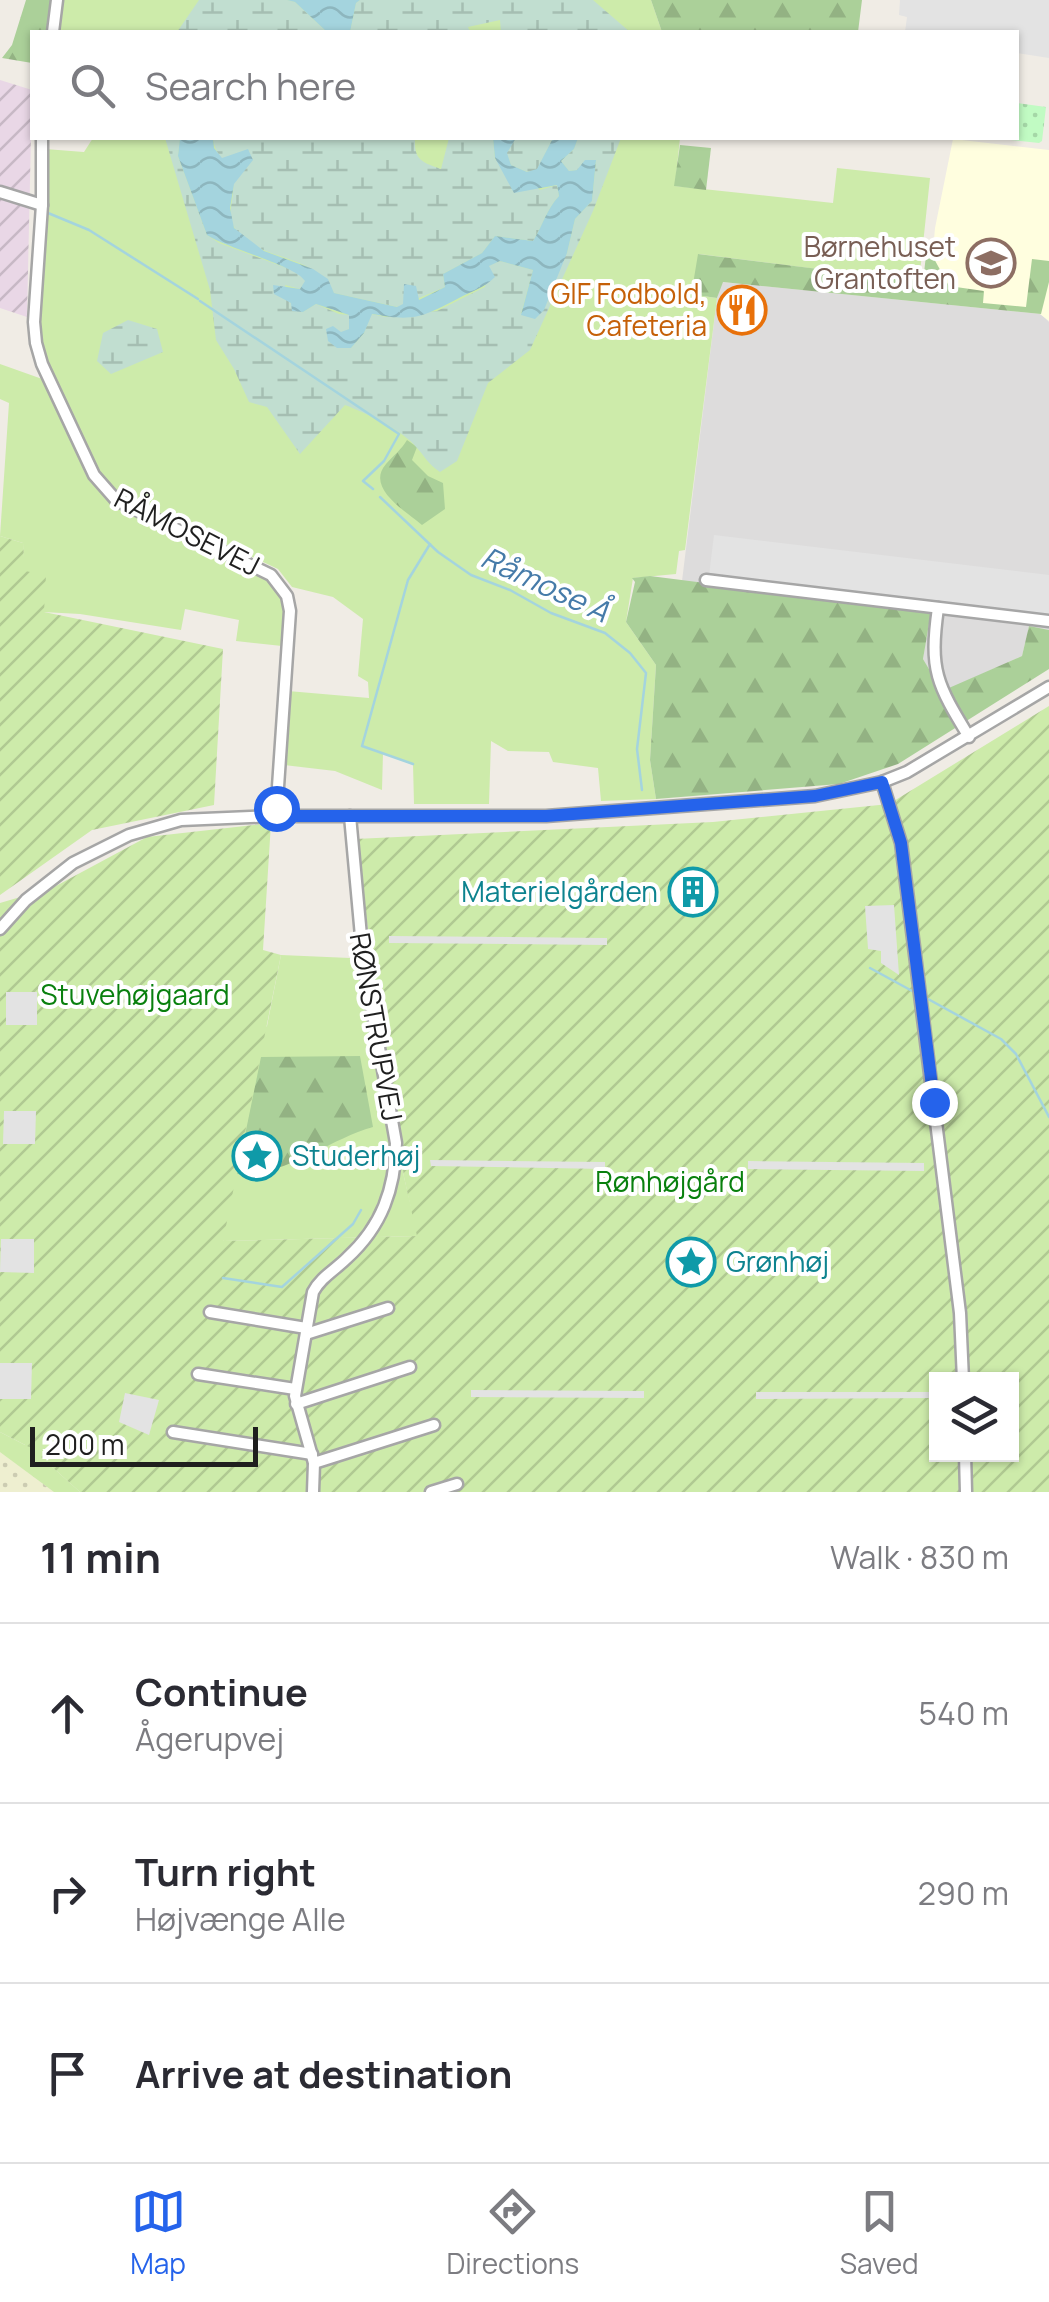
<!DOCTYPE html>
<meta charset="utf-8">
<style>
body{margin:0;font-family:Manrope,sans-serif;background:#f2f2f3;color:#2b2b33}
.controls{position:absolute;right:30px;bottom:30px;display:grid;overflow:hidden;border-radius:0px;box-shadow:0 2px 8px #0004}
.controls button{width:90px;height:90px;display:grid;place-items:center;padding:0;border:0;border-bottom:2px solid #e1e1e2;background:#fff;color:#2b2b33;font:50px sans-serif}
.scale{position:absolute;left:30px;bottom:25px;width:228px;box-sizing:border-box;padding-left:10px;border:5px solid #1f1f1f;border-top:0;font-size:28px;line-height:35px;white-space:nowrap;color:#1f1f1f;-webkit-text-stroke:8px #fff;paint-order:stroke}
.stop{position:absolute;width:30px;height:30px;margin:-22px;border:8px solid #2563eb;border-radius:50%;background:#fff}
.stop.end{background:#2563eb;border-color:#fff;box-shadow:0 2px 10px #0008}
.list{margin:0;padding:0;list-style:none}
h2{display:flex;justify-content:space-between;align-items:center;height:130px;margin:0;padding:0 40px;font-size:42px}
h2 small{font-size:32px;font-weight:400;color:#7c7c81}
.list li{display:grid;grid-template-columns:65px 1fr auto;gap:30px;align-items:center;box-sizing:border-box;height:180px;padding:0 40px;border-top:2px solid #e1e1e2}
.list b{display:block;font-size:38px;white-space:nowrap}
.list p{margin:0;font-size:32px;white-space:nowrap;color:#7c7c81}
.list em{font-size:32px;font-style:normal;color:#7c7c81}
.icon{flex:none;width:55px;height:55px;fill:none;stroke:currentColor;stroke-width:2;stroke-linecap:round;stroke-linejoin:round}
.map{position:relative;flex:none;width:1049px;height:1492px;overflow:hidden}
.search{position:absolute;background:#fff;box-shadow:0 2px 8px #0004;left:30px;right:30px;top:30px;height:110px;display:flex;align-items:center;gap:25px;box-sizing:border-box;padding:0 35px;border-radius:0px;color:#7c7c81;font-size:38px}
.sheet{height:670px;background:#fff}
nav{display:flex;justify-content:space-around;align-items:center;box-sizing:border-box;height:140px;border-top:2px solid #e1e1e2;background:#fff;font-size:28px;color:#7c7c81}
nav a{display:grid;justify-items:center;gap:5px}
nav .on{color:#2563eb}
.map>svg:first-child{display:block}
.residential{fill:#dddcdc}
.industrial{fill:url(#industrial-furrows)}
.education{fill:#fffedf}
.farmland{fill:url(#farmland-dots)}
.grass{fill:#cdebaa;fill-rule:evenodd}
.forest{fill:url(#forest-firs)}
.wetland{fill:url(#wetland-marsh)}
.park{fill:url(#park-dots)}
.garden{fill:url(#garden-furrows);fill-rule:evenodd}
.parking{fill:#e3e3e3}
.water{fill:url(#water-waves)}
.lines{fill:none;stroke-linecap:round;stroke-linejoin:round}
.stream{stroke:#a4d4de;stroke-width:2.5}
.minor-casing{stroke:#a6a6a6;stroke-width:15}
.minor{stroke:#fff;stroke-width:10}
.route{stroke:#2563eb;stroke-width:12}
.labels{text-anchor:middle;stroke-width:8;stroke-linejoin:round;paint-order:stroke}
.education-label{font-size:28px;fill:#785e54;stroke:#fff;text-anchor:end}
.food-label{font-size:28px;fill:#c56008;stroke:#fff;text-anchor:end}
.street-label{font-size:28px;fill:#1f1f1f;stroke:#fff}
.culture-label{font-size:28px;fill:#0d838f;stroke:#fff;text-anchor:start}
.park-label{font-size:28px;fill:#09800e;stroke:#fff}
.water-label{font-size:30px;font-style:italic;fill:#467ba9;stroke:#fff}
</style>
<div class="map">
<svg width="1049" height="1492" viewBox="0 0 1049 1492">
<defs>
<pattern id="industrial-furrows" width="10" height="10" patternUnits="userSpaceOnUse" patternTransform="scale(2.5)"><rect width="10" height="10" fill="#e9d7e6"/><path d="M-1 1l2-2M0 10L10 0M9 11l2-2" fill="none" stroke="#c7b8c5"/></pattern>
<pattern id="farmland-dots" width="8" height="8" patternUnits="userSpaceOnUse" patternTransform="scale(2.5)"><rect width="8" height="8" fill="#eeefd0"/><path d="M2 2h.1M6 6h.1" fill="none" stroke="#ccccb2" stroke-width="1.8" stroke-linecap="round"/></pattern>
<pattern id="forest-firs" width="22" height="20" patternUnits="userSpaceOnUse" patternTransform="scale(2.5)"><rect width="22" height="20" fill="#abd099"/><path d="M5 1l3.5 6h-7zM16 11l3.5 6h-7z" fill="#93b283"/></pattern>
<pattern id="wetland-marsh" width="20" height="14" patternUnits="userSpaceOnUse" patternTransform="scale(2.5)"><rect width="20" height="14" fill="#c1ded0"/><path d="M1 5h8M5 5V1M11 12h8M15 12V8" fill="none" stroke="#a5beb2"/></pattern>
<pattern id="park-dots" width="8" height="8" patternUnits="userSpaceOnUse" patternTransform="scale(2.5)"><rect width="8" height="8" fill="#c1fbc3"/><path d="M2 2h.1M6 6h.1" fill="none" stroke="#a5d7a7" stroke-width="1.8" stroke-linecap="round"/></pattern>
<pattern id="garden-furrows" width="10" height="10" patternUnits="userSpaceOnUse" patternTransform="scale(2.5)"><rect width="10" height="10" fill="#cdebaa"/><path d="M-1 1l2-2M0 10L10 0M9 11l2-2" fill="none" stroke="#b0c992"/></pattern>
<pattern id="water-waves" width="16" height="10" patternUnits="userSpaceOnUse" patternTransform="scale(2.5)"><rect width="16" height="10" fill="#a4d4de"/><path d="M0 5q4-4 8 0t8 0" fill="none" stroke="#8db6be"/></pattern>
</defs>
<rect width="100%" height="100%" fill="#f0ece5"/>
<!-- residential -->
<polygon class="residential" points="722,282 1041,314 1049,322 1049,630 1029,627 1022,656 942,692 923,659 930,612 682,581 717,298"/>
<!-- industrial -->
<polygon class="industrial" points="0,80 32,90 27,317 0,308"/>
<!-- education -->
<polygon class="education" points="953,139 1049,150 1049,321 1036,311 929,298 935,228"/>
<!-- farmland -->
<polygon class="farmland" points="0,1451 54,1492 0,1492"/>
<!-- grass -->
<g class="grass">
<polygon points="54,0 651,0 662,32 50,32"/>
<path d="M93,138H680L675,186L833,203L837,168L930,178L919,282L699,254L696,295L717,298L685,550L679,551L676,574L633,578L626,622L656,665L650,760L656,799L601,801L598,768L553,762L549,752L508,751L491,741L489,804H414L413,764L383,753L382,790L335,771L284,765L288,691L369,698L368,682L358,676L363,619L333,597L292,587L278,569L116,493C88,469 41,359 38,322L45,149L84,152Z"/>
<path d="M0,364L45,380L103,494L268,577C289,603 286,614 282,646L236,641L239,620L185,609L181,630L80,614L43,612L24,571L23,543L0,536L9,403L0,399Z"/>
<path d="M281,955L373,959L404,1177L418,1236L224,1241L80,1204L267,1026ZM360,1056L348,1134L293,1160Z"/>
<polygon points="44,1425 50,1465 80,1492 54,1492 0,1452 0,1432 25,1445"/>
</g>
<!-- forest -->
<g class="forest">
<polygon points="26,0 54,0 50,32 32,32 32,63 2,58 12,45"/>
<polygon points="651,0 862,0 858,32 697,30 696,32 662,32"/>
<polygon points="680,145 711,148 706,190 674,186"/>
<polygon points="927,246 949,286 984,291 983,303 1026,307 1032,259 1049,261 1049,282 1041,314 723,282 717,298 696,295 692,290 698,254 923,282"/>
<path d="M407,440L417,447L412,460L428,476L443,483L445,509L422,525C406,511 365,488 386,464C394,455 401,450 407,440Z"/>
<polygon points="650,576 931,612 923,659 942,691 1022,656 1029,626 1049,630 1049,669 898,764 839,784 656,799 650,760 656,665 626,622 635,582 632,578"/>
<path d="M360,1056L373,1127C327,1140 285,1177 237,1174L261,1057Z"/>
</g>
<!-- wetland -->
<g class="wetland">
<polygon points="199,0 287,0 295,2 327,32 177,32"/>
<polygon points="360,0 593,0 630,32 501,32 500,20 468,27 470,32 350,32 356,3"/>
<path d="M165,138H180L178,156L207,235L219,243L300,273L306,281L300,289L285,285L291,303L303,312L316,304L339,314L349,315V329L341,333L351,348L364,333L371,314L386,317L437,311L485,287L488,266L500,261L533,270L521,314L567,253L575,219L592,201L596,161L577,170L569,171L561,161L574,149L578,138H621L593,211L530,350L488,383L457,461L440,472C428,464 426,458 417,448C404,431 366,413 345,405L300,454L267,407L249,402L234,369L216,340L210,290Z"/>
<path d="M213,138H415C414,160 421,162 441,169L449,138H493L495,159L540,190L557,185L559,196C546,210 543,225 533,241L495,236L482,253L443,274L445,287L398,307L334,293C315,251 251,262 233,225C226,210 237,194 232,179C227,164 214,153 213,138Z"/>
<polygon points="516,138 553,138 537,170 527,172 511,165 506,152"/>
<polygon points="128,320 157,329 163,352 111,374 97,361 103,333"/>
</g>
<!-- park -->
<polygon class="park" points="1017,103 1046,107 1042,141 1039,143 1001,139 1016,138"/>
<!-- garden -->
<g class="garden">
<polygon points="0,536 23,543 25,571 46,575 44,612 223,649 214,805 92,830 0,895"/>
<path d="M1049,706V1492H80L31,1448L0,1432V903L54,887L147,837L271,823L263,950L281,955L223,1241L417,1236L404,1177L355,839L713,822L889,804ZM936,1380H1012V1454H936Z"/>
</g>
<!-- parking -->
<g class="parking">
<polygon points="900,0 1049,0 1049,58 1017,53 1016,32 905,32 907,17 899,15"/>
<polygon points="714,535 1049,575 1049,616 709,576"/>
<polygon points="894,905 899,975 881,963 881,951 868,949 865,906"/>
<polygon points="389,936 607,938 607,945 389,943"/>
<rect x="6" y="992" width="31" height="33"/>
<polygon points="4,1111 36,1111 35,1144 3,1144"/>
<polygon points="430,1160 605,1162 605,1169 431,1166"/>
<polygon points="748,1161 924,1163 924,1171 748,1169"/>
<polygon points="1,1239 34,1239 34,1273 0,1272"/>
<polygon points="0,1363 32,1363 31,1399 0,1399"/>
<polygon points="471,1390 644,1391 644,1398 471,1397"/>
<polygon points="756,1392 936,1392 936,1398 756,1399"/>
<polygon points="125,1393 159,1400 149,1435 119,1422"/>
</g>
<!-- water -->
<g class="water">
<polygon points="287,0 360,0 356,3 350,32 327,32 295,2"/>
<path d="M180,138H213L214,148L222,158L248,149L253,160L234,184L230,208L234,228L264,251L313,269L328,279L334,293L397,307L403,304L404,284L416,286L419,300L445,287L443,274L482,253L495,236L533,241C543,225 546,210 559,196L557,185L514,193L495,158L493,138H516L507,153L511,165L527,172L537,169L553,138H578L574,149L561,161L569,171L577,170L585,160H596L592,201L575,219L567,253L544,310L535,319L521,315L533,270L500,261L489,266L495,277C484,288 472,291 459,298C422,317 415,322 372,314L364,333L351,348H337L328,341L326,329L333,326L341,332L349,329V315L316,304L303,312L292,311L291,303L274,294L273,285L300,289L305,281C295,265 228,249 207,235L178,156Z"/>
</g>
<g class="lines">
<!-- stream -->
<g class="stream">
<polyline points="48,213 89,230 198,299"/>
<polyline points="200,301 399,434 384,461 363,481 373,489"/>
<polyline points="380,497 438,552 471,575 510,590 551,613 605,633 630,653 646,673 637,749 642,790"/>
<polyline points="413,764 362,746 408,580 430,544"/>
<polyline points="870,968 914,992"/>
<polyline points="928,999 1001,1039 1016,1054 1049,1117"/>
<polyline points="223,1278 282,1287 353,1224 361,1210"/>
</g>
<!-- minor casing -->
<g class="minor-casing">
<g id="minor">
<polyline points="53,32 57,0"/>
<polyline points="42,138 42,205 34,322 36,343 42,364 94,475 116,500 271,575 287,596 290,611 276,816"/>
<polyline points="0,192 42,205"/>
<polyline points="706,580 1049,621"/>
<path d="M938,608C929,671 937,684 969,737"/>
<polyline points="882,782 901,843 960,1313 963,1380"/>
<polyline points="0,929 26,900 73,863 129,835 181,820 276,816 546,816 815,796 882,782 907,772 1049,687"/>
<polyline points="210,1312 306,1328"/>
<polyline points="306,1334 388,1308"/>
<polyline points="198,1374 295,1389"/>
<polyline points="296,1404 410,1367"/>
<polyline points="173,1432 312,1454"/>
<polyline points="965,1454 966,1492"/>
<polyline points="314,1463 434,1425"/>
<path d="M313,1492L314,1463L295,1396L313,1292C321,1277 335,1270 347,1258C382,1226 395,1189 396,1143L363,958L350,816"/>
<polyline points="431,1492 457,1484"/>
</g>
</g>
<!-- minor -->
<use href="#minor" class="minor"/>
</g>
<g class="lines">
<!-- route -->
<polyline class="route" points="276,808 276,816 546,816 815,796 882,782 901,843 934,1102"/>
</g>
<!-- icons -->
<defs>
<g id="school-ring" transform="scale(2.5)"><circle r="9.5" fill="#fff" stroke="#8d6e63" stroke-width="1.5"/><path d="M0-5L7-2L0 1L-7-2ZM-4 1L0 2.5L4 1V4Q0 6-4 4Z" fill="#8d6e63"/></g>
<g id="restaurant-ring" transform="scale(2.5)"><circle r="9.5" fill="#fff" stroke="#e8710a" stroke-width="1.5"/><path d="M-5-6h1v4h1v-4h1v4h1v-4h1v5L-1.5 .5V6h-2V.5L-5-1ZM5-6V6H3V1.5H1.5Q1.5-4 5-6Z" fill="#e8710a"/></g>
<g id="building-ring" transform="scale(2.5)"><circle r="9.5" fill="#fff" stroke="#0f9aa8" stroke-width="1.5"/><path d="M-4-6H4V6H1V3H-1V6H-4ZM-2.5-4.3h1.7v1.8h-1.7ZM.8-4.3h1.7v1.8H.8ZM-2.5-1h1.7V.8h-1.7ZM.8-1h1.7V.8H.8Z" fill="#0f9aa8"/></g>
<g id="sight-ring" transform="scale(2.5)"><circle r="9.5" fill="#fff" stroke="#0f9aa8" stroke-width="1.5"/><path d="M0-6L1.8-2.2L6-1.7L2.9 1.2L3.7 5.4L0 3.3L-3.7 5.4L-2.9 1.2L-6-1.7L-1.8-2.2Z" fill="#0f9aa8"/></g>
</defs>
<g fill-rule="evenodd">
<use href="#school-ring" x="991" y="263"/>
<use href="#restaurant-ring" x="742" y="310"/>
<use href="#building-ring" x="693" y="892"/>
<use href="#sight-ring" x="257" y="1156"/>
<use href="#sight-ring" x="691" y="1262"/>
</g>
<g class="labels">
<!-- education labels -->
<g class="education-label">
<text x="956" y="257">Børnehuset<tspan x="956" dy="32">Grantoften</tspan></text>
</g>
<!-- food labels -->
<g class="food-label">
<text x="707" y="304">GIF Fodbold,<tspan x="707" dy="32">Cafeteria</tspan></text>
</g>
<!-- street labels -->
<g class="street-label">
<text transform="translate(187 532) rotate(27)" y="10">RÅMOSEVEJ</text>
<text transform="translate(376 1027) rotate(80)" y="10">RØNSTRUPVEJ</text>
</g>
<!-- culture labels -->
<g class="culture-label">
<text x="658" y="902" text-anchor="end">Materielgården</text>
<text x="292" y="1166">Studerhøj</text>
<text x="726" y="1272">Grønhøj</text>
</g>
<!-- park labels -->
<g class="park-label">
<text x="135" y="1005">Stuvehøjgaard</text>
<text x="670" y="1192">Rønhøjgård</text>
</g>
<!-- water labels -->
<g class="water-label">
<text transform="translate(545 585) rotate(25)" y="10">Råmose Å</text>
</g>
</g>
</svg>
<div class="controls">
<button><svg class="icon" aria-label="layers" viewBox="0 0 24 24"><path d="M12 4l9 5-9 5-9-5zM3 14l9 5 9-5"/></svg></button>
</div>
<div class="scale">200 m</div>
<div class="stop" style="left:276px;top:808px"></div>
<div class="stop end" style="left:934px;top:1102px"></div>
<div class="search"><svg class="icon" aria-label="search" viewBox="0 0 24 24"><circle cx="10" cy="10" r="6"/><path d="M15 15l6 6"/></svg>Search here</div>
</div>
<section class="sheet">
<h2>11 min<small>Walk · 830 m</small></h2>
<ul class="list">
<li><svg class="icon" aria-label="ahead" viewBox="0 0 24 24"><path d="M12 20V5M6 11l6-6 6 6"/></svg><div><b>Continue</b><p>Ågerupvej</p></div><em>540 m</em></li>
<li><svg class="icon" aria-label="right" viewBox="0 0 24 24"><path d="M7 20v-9h11M14 6l5 5-5 5"/></svg><div><b>Turn right</b><p>Højvænge Alle</p></div><em>290 m</em></li>
<li><svg class="icon" aria-label="arrive" viewBox="0 0 24 24"><path d="M6 21V4h12l-3 4 3 4H6"/></svg><div><b>Arrive at destination</b></div></li>
</ul>
</section>
<nav>
<a class="on"><svg class="icon" aria-label="map" viewBox="0 0 24 24"><path d="M3 6l6-2 6 2 6-2v14l-6 2-6-2-6 2zM9 4v14M15 6v14"/></svg>Map</a>
<a><svg class="icon" aria-label="directions" viewBox="0 0 24 24"><path d="M12 3l9 9-9 9-9-9zM9 14v-3h6M13 9l2 2-2 2"/></svg>Directions</a>
<a><svg class="icon" aria-label="saved" viewBox="0 0 24 24"><path d="M7 4h10v16l-5-4-5 4z"/></svg>Saved</a>
</nav>
